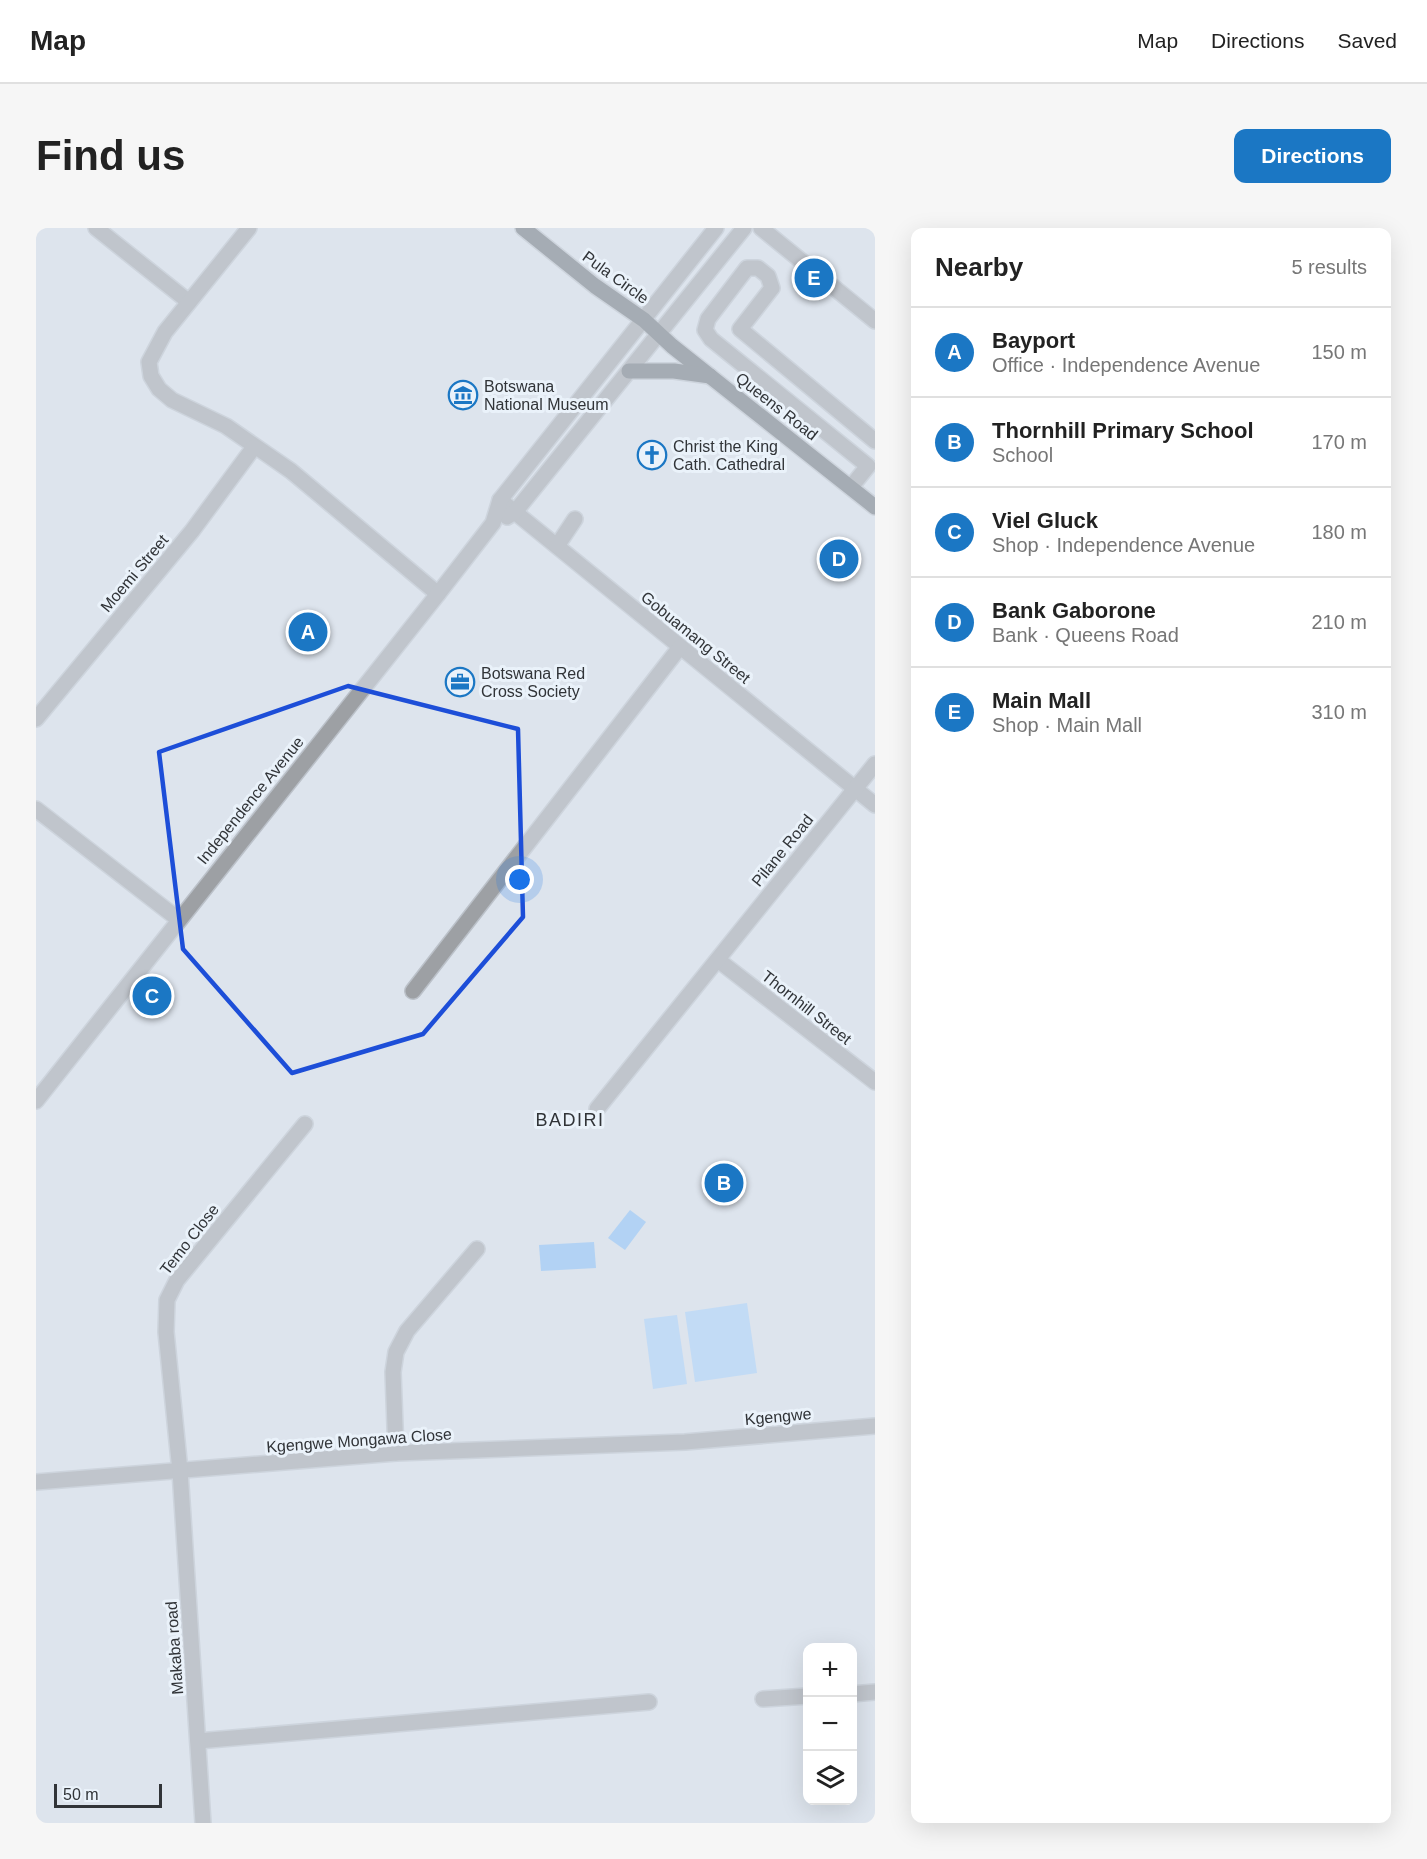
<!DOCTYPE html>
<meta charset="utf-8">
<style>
body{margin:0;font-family:Helvetica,sans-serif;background:#f6f6f6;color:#222}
.controls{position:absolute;right:18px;bottom:18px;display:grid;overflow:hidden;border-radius:12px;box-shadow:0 6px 24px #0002}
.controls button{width:54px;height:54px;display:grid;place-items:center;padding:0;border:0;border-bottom:2px solid #e0e0e0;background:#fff;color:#222;font:30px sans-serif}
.scale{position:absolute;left:18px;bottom:15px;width:108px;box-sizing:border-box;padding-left:6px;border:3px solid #313438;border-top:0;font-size:16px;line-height:21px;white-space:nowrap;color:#313438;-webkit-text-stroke:4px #eaf2fa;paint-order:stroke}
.you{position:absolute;left:484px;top:652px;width:21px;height:21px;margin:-15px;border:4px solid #fff;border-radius:50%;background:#1a73e8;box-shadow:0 0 0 9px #1a73e833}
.badge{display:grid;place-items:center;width:39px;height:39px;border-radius:50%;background:#1b77c4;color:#fff;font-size:20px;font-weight:700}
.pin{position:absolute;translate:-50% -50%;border:3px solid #fff;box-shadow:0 2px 6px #0006}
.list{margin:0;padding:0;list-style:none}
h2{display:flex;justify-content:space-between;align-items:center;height:78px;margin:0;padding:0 24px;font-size:26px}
h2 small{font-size:20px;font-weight:400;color:#767676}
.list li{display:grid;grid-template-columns:39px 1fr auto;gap:18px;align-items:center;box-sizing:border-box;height:90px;padding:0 24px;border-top:2px solid #e0e0e0}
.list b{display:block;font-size:22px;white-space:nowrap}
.list p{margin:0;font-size:20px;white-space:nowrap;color:#767676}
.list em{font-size:20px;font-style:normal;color:#767676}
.icon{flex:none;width:33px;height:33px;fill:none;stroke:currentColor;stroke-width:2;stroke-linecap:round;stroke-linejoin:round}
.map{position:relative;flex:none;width:839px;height:1595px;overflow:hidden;border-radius:12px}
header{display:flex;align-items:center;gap:36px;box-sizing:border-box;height:84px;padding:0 30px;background:#fff;border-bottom:2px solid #e0e0e0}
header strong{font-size:28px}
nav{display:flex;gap:33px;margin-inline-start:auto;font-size:21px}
.intro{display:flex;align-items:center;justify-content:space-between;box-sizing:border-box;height:144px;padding:0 36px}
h1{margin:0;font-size:42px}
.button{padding:15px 27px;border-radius:12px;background:#1b77c4;color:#fff;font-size:21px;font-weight:700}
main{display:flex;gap:36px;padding:0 36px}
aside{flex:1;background:#fff;border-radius:12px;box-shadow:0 6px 24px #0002}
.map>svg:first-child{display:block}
.pitch{fill:#a2d0ff}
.water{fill:#7fbdfc}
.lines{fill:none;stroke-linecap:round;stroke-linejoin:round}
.minor-casing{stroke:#bbc1c9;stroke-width:18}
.major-casing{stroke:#bbc1c9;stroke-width:18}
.minor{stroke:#9da0a4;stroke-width:15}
.major{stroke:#63696f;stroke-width:15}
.marked{fill:none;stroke:#1d4ed8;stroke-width:4.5;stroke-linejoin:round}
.labels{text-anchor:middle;stroke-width:6;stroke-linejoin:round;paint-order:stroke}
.street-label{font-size:16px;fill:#313438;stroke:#eaf2fa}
.poi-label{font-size:16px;fill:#313438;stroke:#eaf2fa;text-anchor:start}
.neighbourhood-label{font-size:18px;letter-spacing:1.5px;fill:#313438;stroke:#eaf2fa}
</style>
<header>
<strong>Map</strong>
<nav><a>Map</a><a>Directions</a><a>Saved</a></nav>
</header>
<div class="intro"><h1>Find us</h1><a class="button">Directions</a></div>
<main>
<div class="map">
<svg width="839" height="1595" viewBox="0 0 839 1595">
<rect width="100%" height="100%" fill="#dde4ed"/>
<!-- pitch -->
<g class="pitch">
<polygon points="711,1075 721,1145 659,1154 649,1084"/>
<polygon points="641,1087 651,1156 617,1161 608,1091"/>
</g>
<!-- water -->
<g class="water">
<polygon points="594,982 610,994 589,1022 572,1010"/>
<polygon points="558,1014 560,1040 505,1043 503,1017"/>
</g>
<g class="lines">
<!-- minor casing -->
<g class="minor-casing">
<g id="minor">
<polyline points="60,0 153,74"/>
<polyline points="213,0 129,104 113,134 115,148 123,161 136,172 190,198 255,243 402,366"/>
<polyline points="725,0 839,93"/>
<polyline points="815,259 832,238 675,111 669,102 672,91 711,40 722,40 732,48 736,60 704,101 839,213"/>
<polyline points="464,272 839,577"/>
<polyline points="471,289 479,284 708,0"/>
<polyline points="521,318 539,291"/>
<polyline points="0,491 156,303 218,219"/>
<polyline points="0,581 142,691"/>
<polyline points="682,732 839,854"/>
<polyline points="377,763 644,419"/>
<polyline points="0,873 402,366 457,295 464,272 680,0"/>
<polyline points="561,881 839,536"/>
<polyline points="360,1225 357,1144 360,1124 371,1103 441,1021"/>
<polyline points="0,1254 360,1225 649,1214 839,1198"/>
<polyline points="816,1466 839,1464"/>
<polyline points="727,1471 772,1468"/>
<polyline points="162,1513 613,1474"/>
<polyline points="167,1595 144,1243 130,1104 131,1072 141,1052 269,896"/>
</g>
</g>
<!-- major casing -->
<g class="major-casing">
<g id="major">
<polyline points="487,0 559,58 608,92 636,118 839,279"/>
<polyline points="593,143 638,143 674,148"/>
</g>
</g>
<!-- minor -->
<use href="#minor" class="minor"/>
<!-- major -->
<use href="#major" class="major"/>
</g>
<!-- marked area -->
<path d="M0 0H839V1595H0ZM312,458L482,501L487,689L387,806L256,845L147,721L123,524Z" fill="#dde4ed" fill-opacity=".55" fill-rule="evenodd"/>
<path class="marked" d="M312,458L482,501L487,689L387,806L256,845L147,721L123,524Z"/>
<!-- icons -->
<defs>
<g id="museum-ring" transform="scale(1.5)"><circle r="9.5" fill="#eaf2fa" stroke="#1b77c4" stroke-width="1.5"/><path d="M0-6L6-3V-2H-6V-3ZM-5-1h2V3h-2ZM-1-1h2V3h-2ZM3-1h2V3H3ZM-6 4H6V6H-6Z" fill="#1b77c4"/></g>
<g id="church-ring" transform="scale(1.5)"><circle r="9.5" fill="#eaf2fa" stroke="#1b77c4" stroke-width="1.5"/><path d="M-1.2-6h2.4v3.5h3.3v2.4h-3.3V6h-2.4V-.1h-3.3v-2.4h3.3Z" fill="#1b77c4"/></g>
<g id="office-ring" transform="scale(1.5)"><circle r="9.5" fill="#eaf2fa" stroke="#1b77c4" stroke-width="1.5"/><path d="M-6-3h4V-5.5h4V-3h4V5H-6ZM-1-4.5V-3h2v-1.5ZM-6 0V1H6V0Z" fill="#1b77c4"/></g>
</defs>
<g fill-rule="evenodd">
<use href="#museum-ring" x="427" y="167"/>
<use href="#church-ring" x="616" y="227"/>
<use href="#office-ring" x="424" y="454"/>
</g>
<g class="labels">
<!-- street labels -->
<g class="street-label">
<text transform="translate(580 49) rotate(36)" y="6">Pula Circle</text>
<text transform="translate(741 178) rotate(38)" y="6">Queens Road</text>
<text transform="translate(98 345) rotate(-50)" y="6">Moemi Street</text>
<text transform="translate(660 409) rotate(39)" y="6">Gobuamang Street</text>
<text transform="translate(214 572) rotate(-51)" y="6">Independence Avenue</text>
<text transform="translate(746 622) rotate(-51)" y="6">Pilane Road</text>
<text transform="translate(771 779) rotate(38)" y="6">Thornhill Street</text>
<text transform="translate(153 1011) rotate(-52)" y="6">Temo Close</text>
<text transform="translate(742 1188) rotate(-5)" y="6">Kgengwe</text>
<text transform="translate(323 1212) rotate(-4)" y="6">Kgengwe Mongawa Close</text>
<text transform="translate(138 1420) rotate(-94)" y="6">Makaba road</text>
</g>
<!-- poi labels -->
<g class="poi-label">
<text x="448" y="164">Botswana<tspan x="448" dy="18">National Museum</tspan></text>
<text x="637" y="224">Christ the King<tspan x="637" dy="18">Cath. Cathedral</tspan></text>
<text x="445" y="451">Botswana Red<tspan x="445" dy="18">Cross Society</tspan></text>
</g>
<!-- neighbourhood labels -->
<g class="neighbourhood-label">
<text x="534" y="898">BADIRI</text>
</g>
</g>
</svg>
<div class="controls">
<button>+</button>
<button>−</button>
<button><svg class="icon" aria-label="layers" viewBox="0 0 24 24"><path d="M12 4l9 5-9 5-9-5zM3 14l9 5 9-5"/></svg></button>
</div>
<div class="scale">50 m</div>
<div class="you"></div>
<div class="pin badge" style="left:272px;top:404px">A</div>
<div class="pin badge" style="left:688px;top:955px">B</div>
<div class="pin badge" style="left:116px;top:768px">C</div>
<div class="pin badge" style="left:803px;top:331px">D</div>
<div class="pin badge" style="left:778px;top:50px">E</div>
</div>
<aside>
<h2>Nearby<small>5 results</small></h2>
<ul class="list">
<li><span class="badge">A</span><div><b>Bayport</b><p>Office · Independence Avenue</p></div><em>150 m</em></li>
<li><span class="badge">B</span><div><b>Thornhill Primary School</b><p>School</p></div><em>170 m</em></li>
<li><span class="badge">C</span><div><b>Viel Gluck</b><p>Shop · Independence Avenue</p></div><em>180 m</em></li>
<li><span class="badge">D</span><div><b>Bank Gaborone</b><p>Bank · Queens Road</p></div><em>210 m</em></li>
<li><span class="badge">E</span><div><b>Main Mall</b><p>Shop · Main Mall</p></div><em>310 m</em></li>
</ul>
</aside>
</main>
